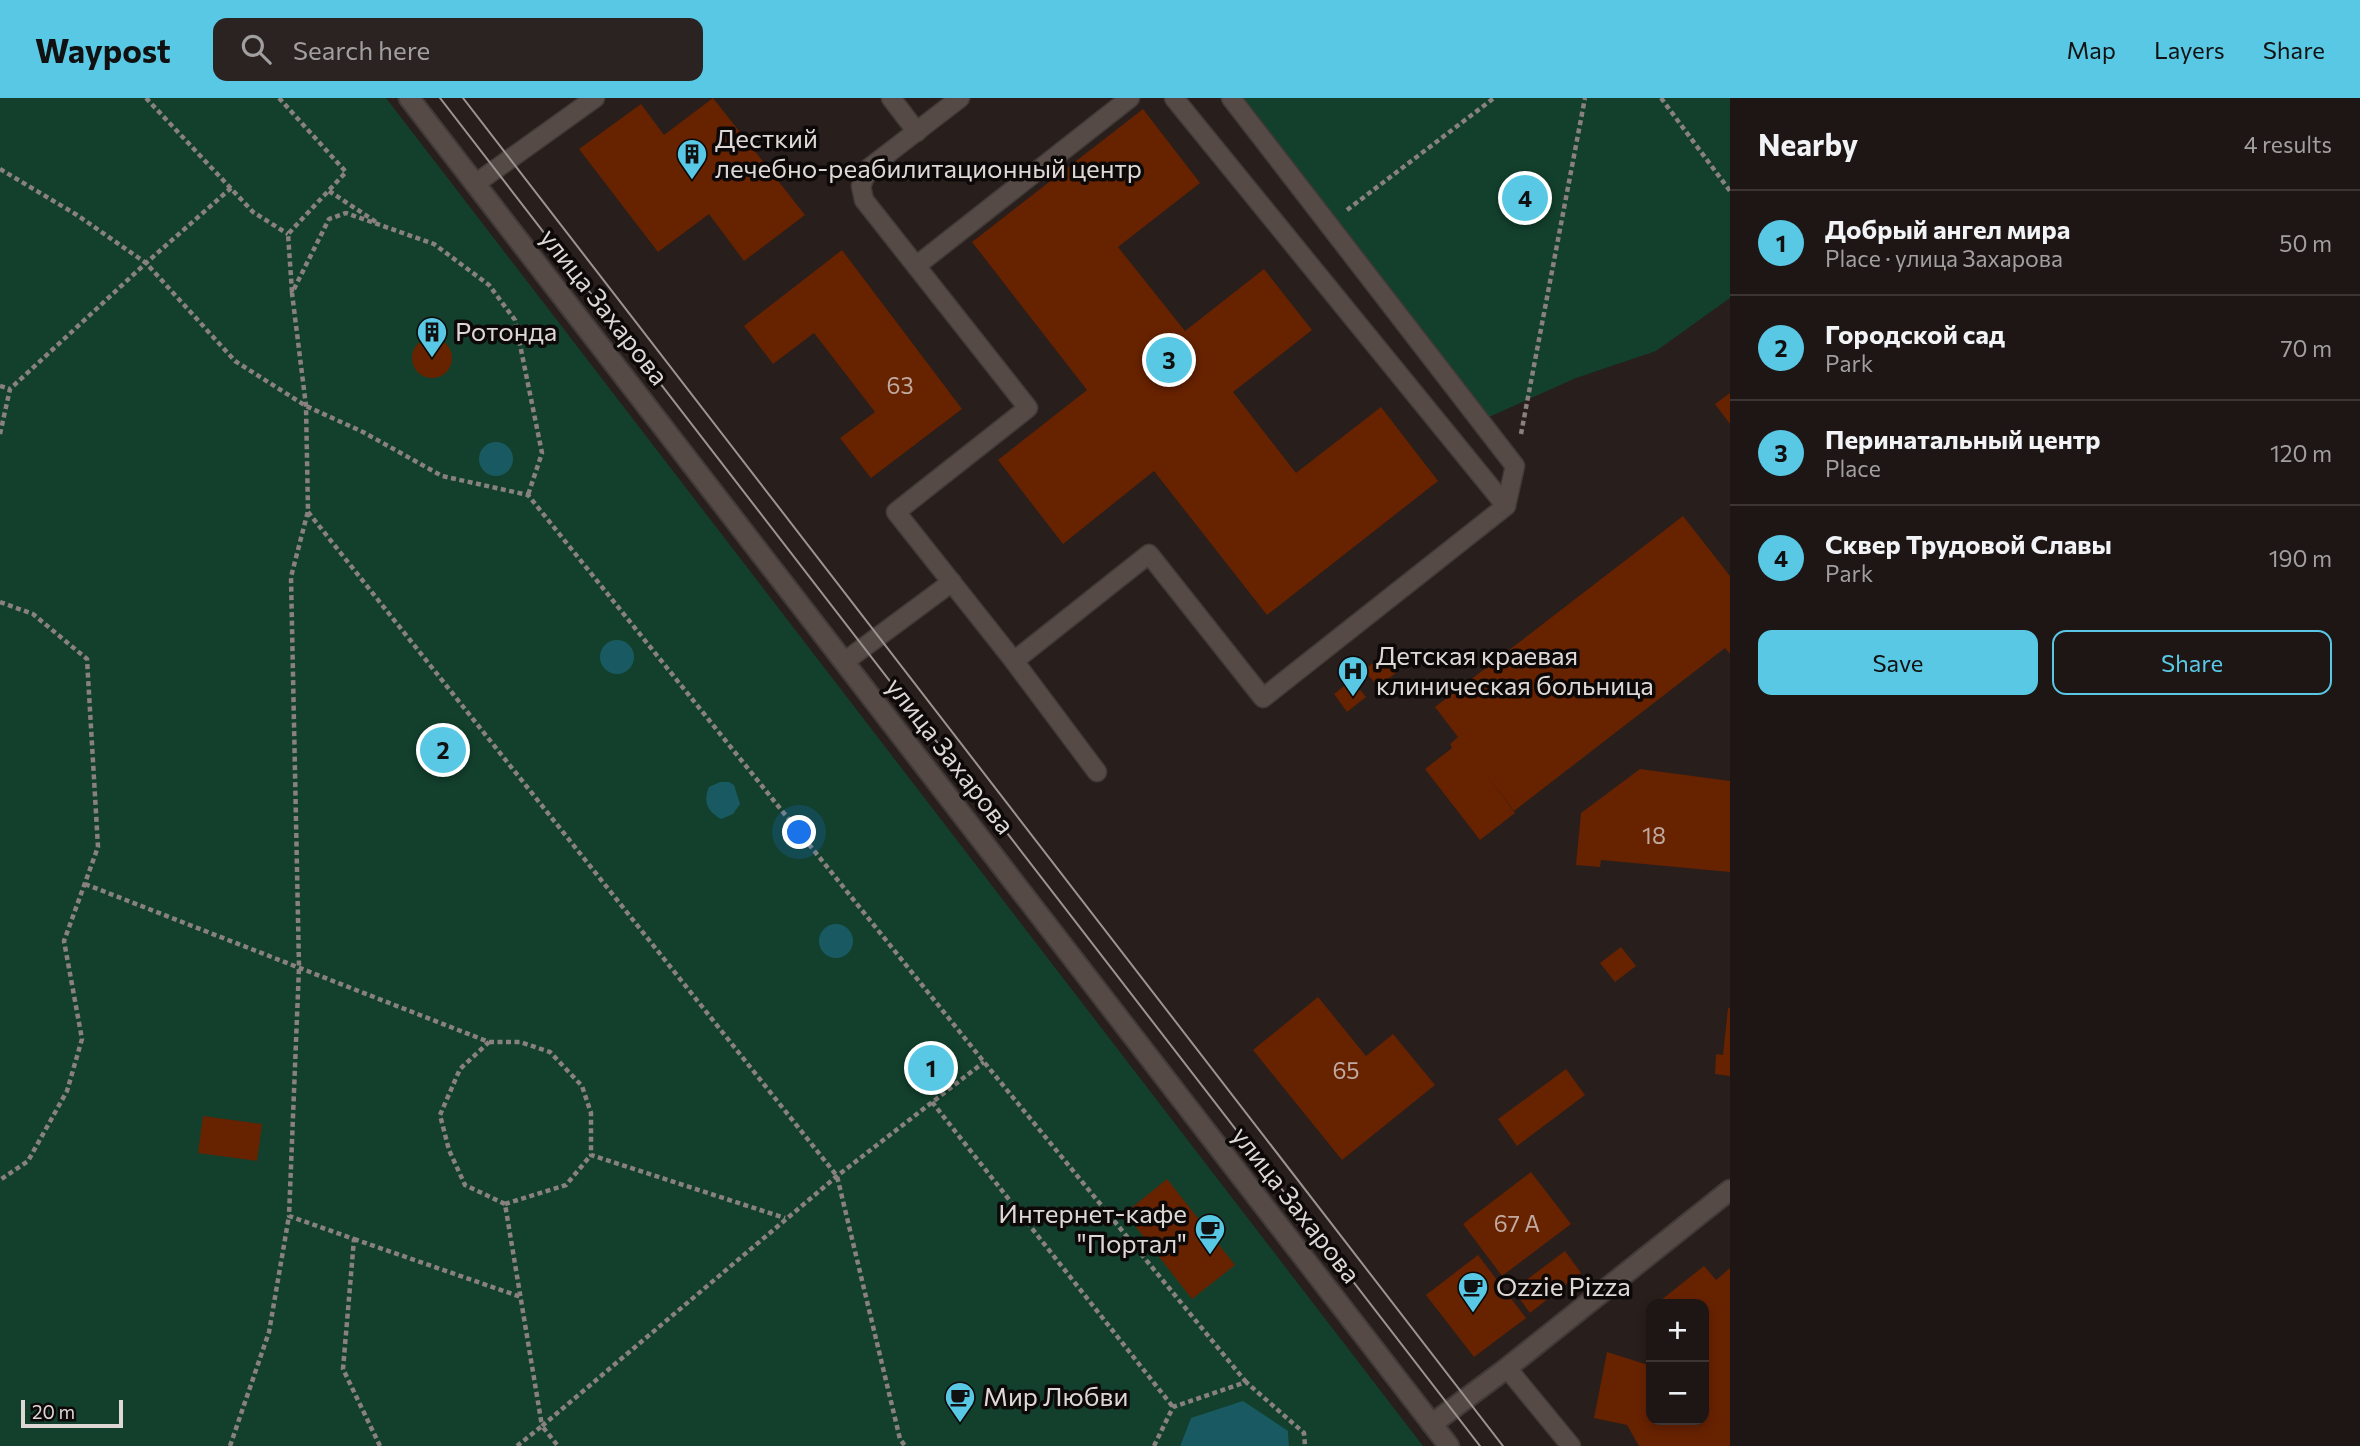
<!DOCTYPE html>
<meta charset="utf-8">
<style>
body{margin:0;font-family:Commissioner,sans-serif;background:#2b2322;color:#f1f3f6}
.controls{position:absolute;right:21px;bottom:21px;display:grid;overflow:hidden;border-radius:14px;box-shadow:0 4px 10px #0003}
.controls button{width:63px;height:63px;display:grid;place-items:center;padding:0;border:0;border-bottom:2px solid #3c3534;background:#1e1614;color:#f1f3f6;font:35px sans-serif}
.scale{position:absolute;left:21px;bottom:18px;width:102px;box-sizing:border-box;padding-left:7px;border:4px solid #ded8d5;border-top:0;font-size:19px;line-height:24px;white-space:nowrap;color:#ded8d5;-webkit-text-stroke:5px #0d0908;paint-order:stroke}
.you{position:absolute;left:800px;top:735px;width:24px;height:24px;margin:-18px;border:5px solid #fff;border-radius:50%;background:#1a73e8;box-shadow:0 0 0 10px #1a73e833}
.badge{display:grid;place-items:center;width:46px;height:46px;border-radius:50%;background:#58c8e4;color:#111;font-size:23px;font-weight:700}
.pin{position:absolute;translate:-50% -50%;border:4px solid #fff;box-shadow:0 2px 7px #0006}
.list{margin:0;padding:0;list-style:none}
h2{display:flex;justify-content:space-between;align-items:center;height:91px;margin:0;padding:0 28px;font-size:30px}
h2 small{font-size:23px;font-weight:400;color:#a19fa0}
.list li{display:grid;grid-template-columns:46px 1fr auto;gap:21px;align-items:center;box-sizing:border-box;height:105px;padding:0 28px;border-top:2px solid #3c3534}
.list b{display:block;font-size:26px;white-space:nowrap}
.list p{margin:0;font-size:23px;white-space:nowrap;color:#a19fa0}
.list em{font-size:23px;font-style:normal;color:#a19fa0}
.actions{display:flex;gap:14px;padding:21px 28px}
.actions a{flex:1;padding:16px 0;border:2px solid #58c8e4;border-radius:14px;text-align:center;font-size:24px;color:#58c8e4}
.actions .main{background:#58c8e4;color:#111}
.icon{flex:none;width:38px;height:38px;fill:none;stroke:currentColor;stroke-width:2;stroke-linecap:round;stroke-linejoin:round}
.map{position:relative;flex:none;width:1730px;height:1348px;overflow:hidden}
header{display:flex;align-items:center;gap:42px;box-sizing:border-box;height:98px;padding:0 35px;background:#58c8e4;color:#111}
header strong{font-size:33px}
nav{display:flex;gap:38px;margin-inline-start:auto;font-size:24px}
.search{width:490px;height:63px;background:#2b2322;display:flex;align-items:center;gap:18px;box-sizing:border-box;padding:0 24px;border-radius:14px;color:#a19fa0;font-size:26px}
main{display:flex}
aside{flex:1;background:#1e1614}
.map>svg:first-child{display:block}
.green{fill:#13402d}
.water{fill:#195a62}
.building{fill:#672200}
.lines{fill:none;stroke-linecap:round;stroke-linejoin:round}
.service-casing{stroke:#413a38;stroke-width:21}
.tertiary-casing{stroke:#413a38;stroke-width:23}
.path{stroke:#89817e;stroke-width:4.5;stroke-dasharray:5 3.5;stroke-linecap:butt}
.service{stroke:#554a46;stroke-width:18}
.tertiary{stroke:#554a46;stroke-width:19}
.tram{stroke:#9c9491;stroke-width:2}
.labels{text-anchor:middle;stroke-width:7;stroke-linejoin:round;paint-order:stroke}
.number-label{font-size:23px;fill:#c0aaa0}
.poi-label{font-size:26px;fill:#ded8d5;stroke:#0d0908;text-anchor:start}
.street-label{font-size:26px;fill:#ded8d5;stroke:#0d0908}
</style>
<header>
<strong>Waypost</strong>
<div class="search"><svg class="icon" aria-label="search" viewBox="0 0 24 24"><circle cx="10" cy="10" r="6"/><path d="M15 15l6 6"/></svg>Search here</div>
<nav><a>Map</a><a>Layers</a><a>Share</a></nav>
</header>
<main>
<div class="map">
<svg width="1730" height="1348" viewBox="0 0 1730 1348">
<rect width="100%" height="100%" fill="#281e1b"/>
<!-- green -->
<g class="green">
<polygon points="0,0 386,0 1423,1348 1289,1348 1288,1333 1191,1320 1180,1348 0,1348"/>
<polygon points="1244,0 1730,0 1730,200 1656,253 1576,280 1489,319"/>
</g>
<!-- water -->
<g class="water">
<circle cx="496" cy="361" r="17"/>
<circle cx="617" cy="559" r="17"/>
<path d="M720,684H729L734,687L740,706L733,716L721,721C707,713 703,704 709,689Z"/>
<circle cx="836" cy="843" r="17"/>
<polygon points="1243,1303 1288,1333 1289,1348 1180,1348 1191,1320"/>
</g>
<!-- building -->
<g class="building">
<polygon points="713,0 805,117 744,163 709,116 658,154 579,51 641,6 664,37"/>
<polygon points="1143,11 1200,85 1118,149 1185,233 1264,171 1312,232 1233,294 1296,375 1381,309 1438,383 1267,517 1154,373 1063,446 998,362 1087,292 972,144"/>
<polygon points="842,152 962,311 871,380 840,340 875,314 814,235 773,266 744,228"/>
<circle cx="432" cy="260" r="20"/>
<polygon points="1730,295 1730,326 1715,306"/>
<polygon points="1683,418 1730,478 1730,556 1725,550 1514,713 1482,671 1515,715 1480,742 1425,671 1452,650 1450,646 1458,639 1435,609"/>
<polygon points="1383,557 1397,574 1378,589 1364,572"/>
<polygon points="1352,582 1366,599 1347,614 1334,596"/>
<polygon points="1640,671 1730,683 1730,774 1601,762 1600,769 1576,767 1581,715"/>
<polygon points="1621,849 1636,868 1615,884 1600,865"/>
<polygon points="1318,899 1366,958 1393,936 1435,987 1342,1062 1253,952"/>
<polygon points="1728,910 1730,910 1730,978 1715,976 1716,956 1723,957"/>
<polygon points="1566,971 1585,997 1517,1048 1498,1021"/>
<polygon points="203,1018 262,1026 257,1063 198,1055"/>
<polygon points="1531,1074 1571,1126 1502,1178 1463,1126"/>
<polygon points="1167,1081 1235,1167 1192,1201 1125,1115"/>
<polygon points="1565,1153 1581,1175 1530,1215 1513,1192"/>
<polygon points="1478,1157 1526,1220 1474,1259 1426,1197"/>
<polygon points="1704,1168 1716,1182 1730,1170 1730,1348 1639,1348 1627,1327 1594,1320 1607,1254 1645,1266 1651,1257 1651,1322 1704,1322 1704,1206 1656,1206"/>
</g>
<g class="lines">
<!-- service casing -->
<g class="service-casing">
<g id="service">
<polyline points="891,0 917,34"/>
<polyline points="960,0 869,70 861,88 864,102 1028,310 896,414 1014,563 1149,456 1263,600 1506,408 1515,368 1231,0"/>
<polyline points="1174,0 1506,408"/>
<polyline points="475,86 595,0"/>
<polyline points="916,168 1130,0"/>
<polyline points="1014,563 1097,674"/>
<polyline points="844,564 952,484"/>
<polyline points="1507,1270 1571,1348"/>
</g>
</g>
<!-- tertiary casing -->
<g class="tertiary-casing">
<g id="tertiary">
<polyline points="409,0 1449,1348"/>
<polyline points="1432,1326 1507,1270 1730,1092"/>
</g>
</g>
<!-- path -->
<g class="path">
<polyline points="146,0 253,114 288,136"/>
<polyline points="279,0 346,74 288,136 292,194"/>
<polyline points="1661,0 1730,93"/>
<polyline points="0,71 77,117 146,165 235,263 306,308 363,334 442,378 528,397 984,964 1246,1284"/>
<polyline points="329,93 376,124"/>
<polyline points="1347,112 1494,0"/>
<polyline points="0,288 10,291"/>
<polyline points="0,336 10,291 146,165 231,90"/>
<polyline points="1521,336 1585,0"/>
<polyline points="308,414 837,1078 900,1341 905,1348"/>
<polyline points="0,504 33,516 87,561 98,749 64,843 82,941 67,993 28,1063 0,1082"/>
<polyline points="85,786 489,944 460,971 440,1017 449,1052 465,1087 505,1106 542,1328"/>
<polyline points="489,944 520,944 550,954 582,988 591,1015 591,1057 785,1120"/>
<polyline points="932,1004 1173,1309"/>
<polyline points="505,1106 566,1087 591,1057"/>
<polyline points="354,1141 521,1199"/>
<polyline points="542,1328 837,1078 984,964"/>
<polyline points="230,1348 269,1234 289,1118"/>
<polyline points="380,1348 343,1271 354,1141 289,1118 299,869 291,479 308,413 306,308 292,195 329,121 346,115 434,146 489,187 515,222 542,355 528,397"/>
<polyline points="517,1348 542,1328 558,1348"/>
<polyline points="1154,1348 1173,1309 1246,1284 1304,1335 1305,1348"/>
</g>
<!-- service -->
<use href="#service" class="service"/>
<!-- tertiary -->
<use href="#tertiary" class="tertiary"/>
<!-- tram -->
<g class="tram">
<polyline points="440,0 1480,1348"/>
<polyline points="463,0 1503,1348"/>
</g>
</g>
<!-- icons -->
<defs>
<g id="building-pin" transform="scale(1.575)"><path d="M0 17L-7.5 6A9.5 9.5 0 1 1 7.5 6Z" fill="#58c8e4" stroke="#0d0908"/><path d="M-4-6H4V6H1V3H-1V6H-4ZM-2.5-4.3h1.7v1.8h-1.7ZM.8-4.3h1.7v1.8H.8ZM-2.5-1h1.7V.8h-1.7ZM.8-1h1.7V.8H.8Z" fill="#111"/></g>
<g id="hospital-pin" transform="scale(1.575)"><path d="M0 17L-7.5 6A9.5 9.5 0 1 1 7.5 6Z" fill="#58c8e4" stroke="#0d0908"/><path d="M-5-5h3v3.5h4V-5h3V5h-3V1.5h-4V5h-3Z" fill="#111"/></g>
<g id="cafe-pin" transform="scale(1.575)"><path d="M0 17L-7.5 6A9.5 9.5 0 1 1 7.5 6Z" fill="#58c8e4" stroke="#0d0908"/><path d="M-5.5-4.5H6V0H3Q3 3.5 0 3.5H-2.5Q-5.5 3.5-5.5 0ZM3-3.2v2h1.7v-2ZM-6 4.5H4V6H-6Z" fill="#111"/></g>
</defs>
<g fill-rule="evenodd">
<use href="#building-pin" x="692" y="56"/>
<use href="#building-pin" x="432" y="234"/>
<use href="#hospital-pin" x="1353" y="573"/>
<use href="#cafe-pin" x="1210" y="1131"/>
<use href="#cafe-pin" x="1473" y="1189"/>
<use href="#cafe-pin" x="960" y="1299"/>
</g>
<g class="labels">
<!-- number labels -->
<g class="number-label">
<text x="900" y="296">63</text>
<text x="1654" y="746">18</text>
<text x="1346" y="981">65</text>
<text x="1517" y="1134">67 А</text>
</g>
<!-- poi labels -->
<g class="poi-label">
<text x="715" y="50">Десткий<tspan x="715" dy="30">лечебно-реабилитационный центр</tspan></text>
<text x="455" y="243">Ротонда</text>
<text x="1376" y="567">Детская краевая<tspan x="1376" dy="30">клиническая больница</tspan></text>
<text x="1187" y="1125" text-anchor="end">Интернет-кафе<tspan x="1187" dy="30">"Портал"</tspan></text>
<text x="1496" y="1198">Ozzie Pizza</text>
<text x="983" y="1308">Мир Любви</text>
</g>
<!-- street labels -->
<g class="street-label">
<text transform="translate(604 209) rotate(52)" y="9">улица Захарова</text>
<text transform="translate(950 658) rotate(52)" y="9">улица Захарова</text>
<text transform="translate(1296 1107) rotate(52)" y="9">улица Захарова</text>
</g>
</g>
</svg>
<div class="controls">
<button>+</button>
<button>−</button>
</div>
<div class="scale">20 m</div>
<div class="you"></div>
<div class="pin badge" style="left:931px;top:970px">1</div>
<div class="pin badge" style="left:443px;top:652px">2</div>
<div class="pin badge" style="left:1169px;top:262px">3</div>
<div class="pin badge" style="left:1525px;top:100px">4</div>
</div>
<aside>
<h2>Nearby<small>4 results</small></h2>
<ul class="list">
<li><span class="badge">1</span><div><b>Добрый ангел мира</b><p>Place · улица Захарова</p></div><em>50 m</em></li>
<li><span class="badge">2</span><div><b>Городской сад</b><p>Park</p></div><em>70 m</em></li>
<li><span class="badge">3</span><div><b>Перинатальный центр</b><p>Place</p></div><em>120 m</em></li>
<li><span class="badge">4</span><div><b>Сквер Трудовой Славы</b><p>Park</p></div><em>190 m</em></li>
</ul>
<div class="actions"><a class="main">Save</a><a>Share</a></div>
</aside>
</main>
